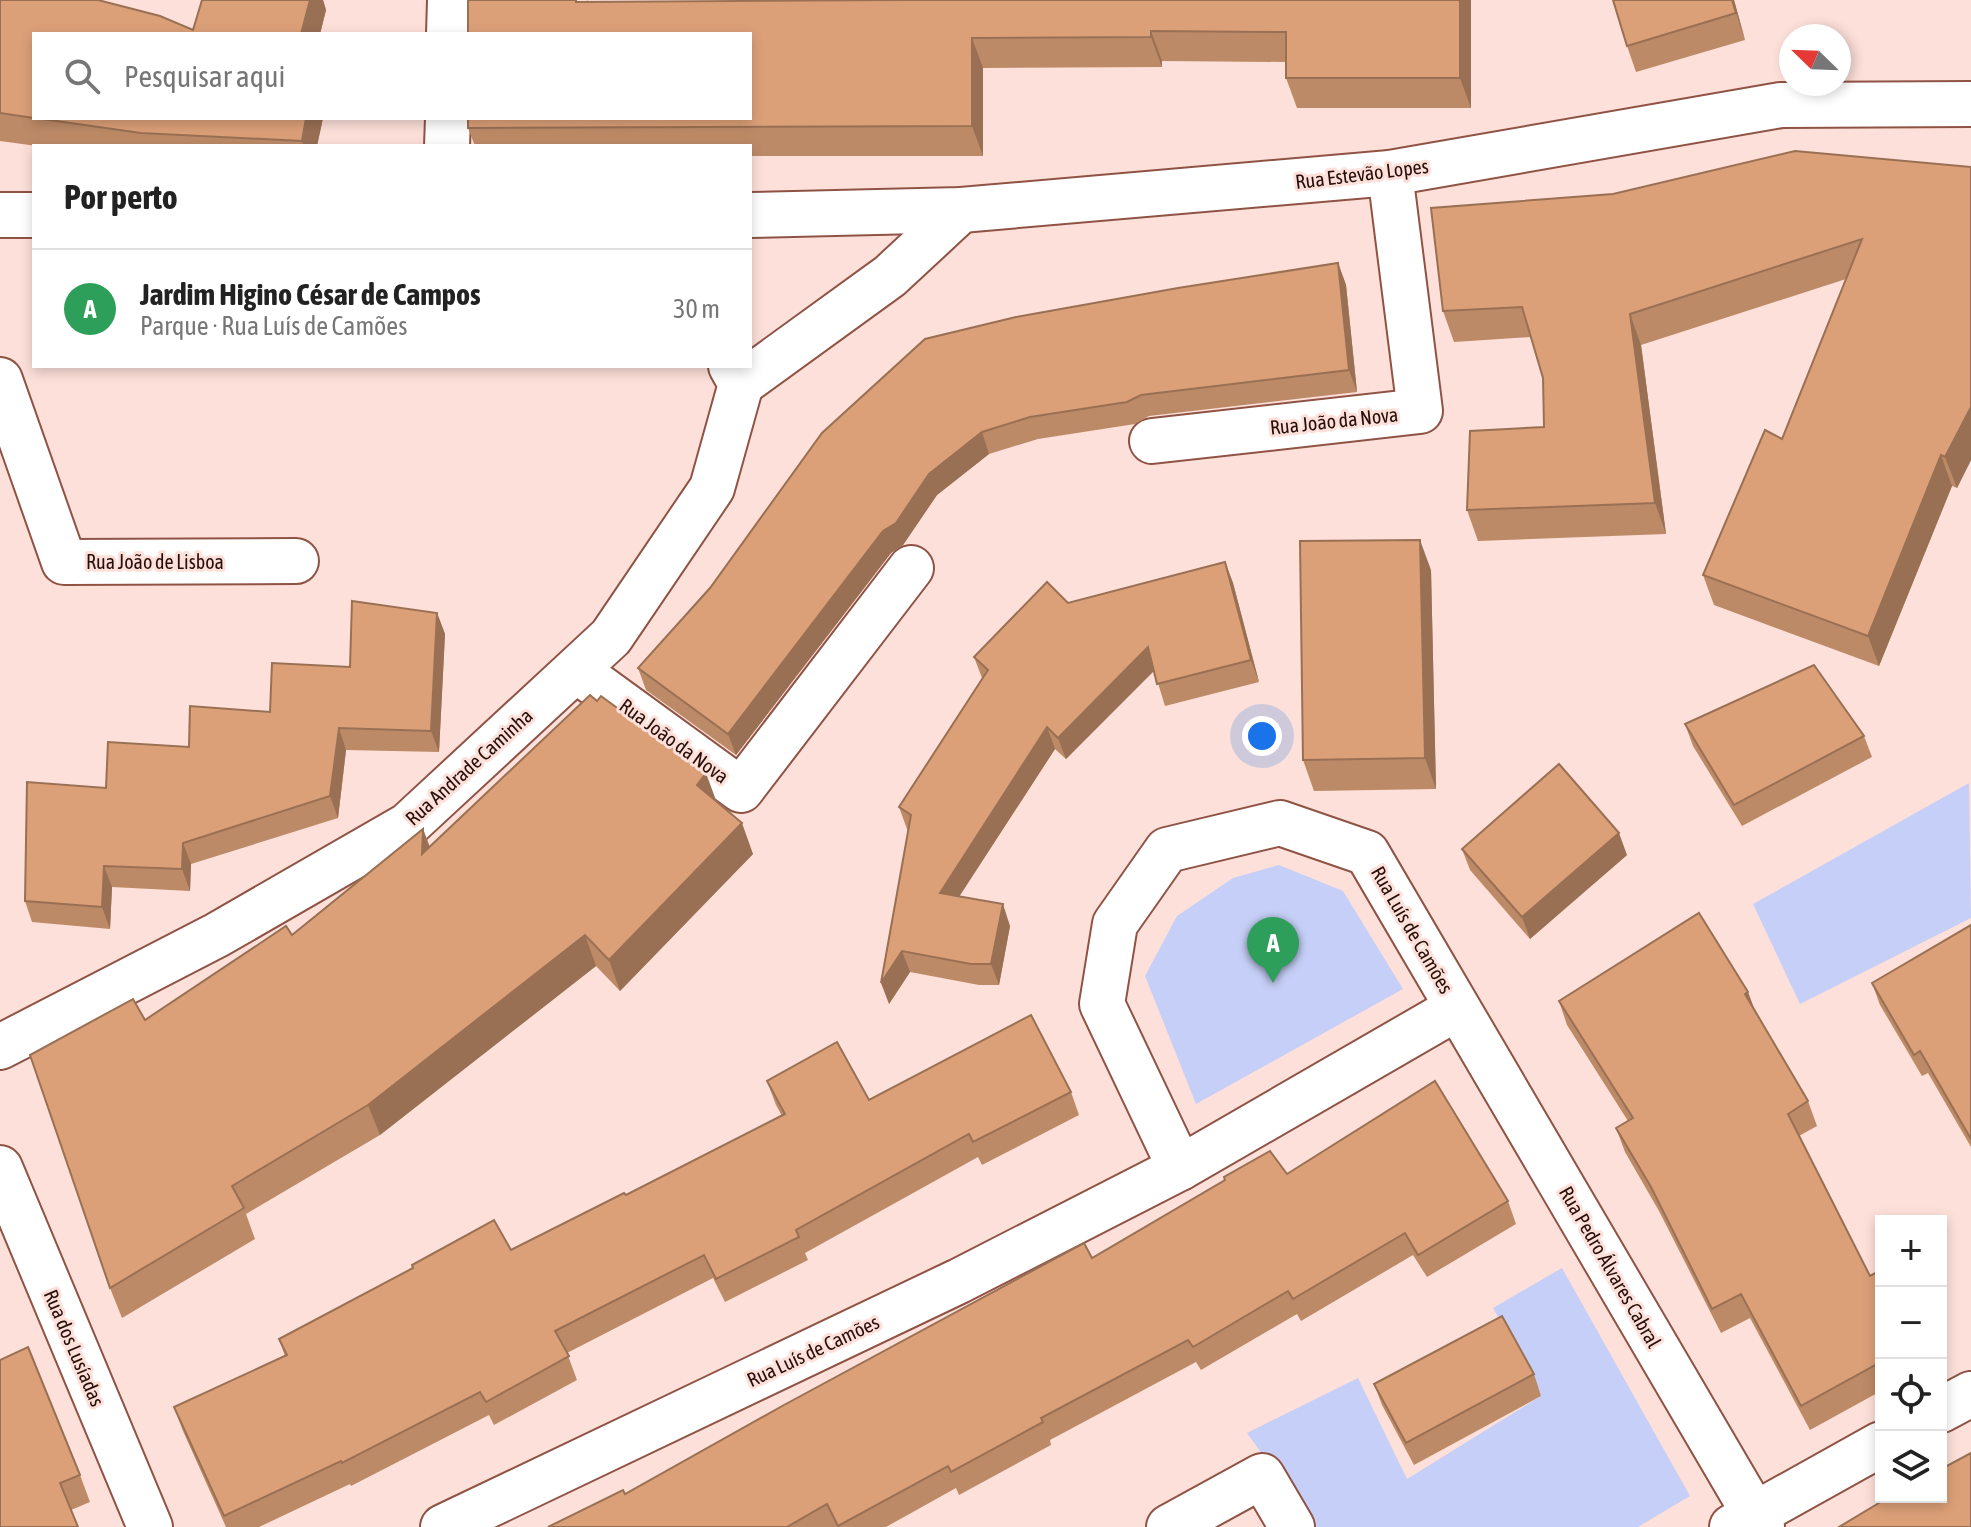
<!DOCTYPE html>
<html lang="pt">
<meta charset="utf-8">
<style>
body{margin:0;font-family:"Asap Condensed",sans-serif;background:#f6f6f6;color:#222}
.controls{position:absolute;right:24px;bottom:24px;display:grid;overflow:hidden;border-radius:0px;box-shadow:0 4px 12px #0003}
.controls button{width:72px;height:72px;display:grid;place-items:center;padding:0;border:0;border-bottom:2px solid #e0e0e0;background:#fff;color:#222;font:40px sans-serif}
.compass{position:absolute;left:1779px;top:24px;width:72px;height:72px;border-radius:50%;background:#fff;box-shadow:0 4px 12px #0003;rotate:293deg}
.you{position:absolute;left:1262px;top:736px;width:28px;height:28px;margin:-20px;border:6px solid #fff;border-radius:50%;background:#1a73e8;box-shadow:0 0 0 12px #1a73e833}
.badge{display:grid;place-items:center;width:52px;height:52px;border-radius:50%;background:#1a73e8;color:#fff;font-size:26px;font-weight:700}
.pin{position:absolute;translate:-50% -66px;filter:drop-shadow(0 2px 4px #0008)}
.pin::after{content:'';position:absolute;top:42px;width:28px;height:24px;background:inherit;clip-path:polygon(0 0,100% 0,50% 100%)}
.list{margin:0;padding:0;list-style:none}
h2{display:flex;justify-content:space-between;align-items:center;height:104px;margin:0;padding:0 32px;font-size:34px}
h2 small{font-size:26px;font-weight:400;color:#767676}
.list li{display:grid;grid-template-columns:52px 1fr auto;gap:24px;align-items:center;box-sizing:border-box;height:120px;padding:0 32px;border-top:2px solid #e0e0e0}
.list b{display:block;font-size:30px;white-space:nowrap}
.list p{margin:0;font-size:26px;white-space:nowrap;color:#767676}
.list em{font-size:26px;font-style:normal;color:#767676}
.icon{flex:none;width:44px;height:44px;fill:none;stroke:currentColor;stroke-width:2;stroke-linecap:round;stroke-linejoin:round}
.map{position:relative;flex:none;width:1971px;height:1527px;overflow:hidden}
.search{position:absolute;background:#fff;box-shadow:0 4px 12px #0003;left:32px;top:32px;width:720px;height:88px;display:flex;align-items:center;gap:20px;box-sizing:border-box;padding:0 28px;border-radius:0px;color:#767676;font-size:30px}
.panel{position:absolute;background:#fff;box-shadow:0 4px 12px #0003;left:32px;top:144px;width:720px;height:224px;border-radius:0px}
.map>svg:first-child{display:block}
.green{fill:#c6cff7}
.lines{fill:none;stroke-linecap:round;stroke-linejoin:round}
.minor-casing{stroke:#8f5345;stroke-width:48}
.minor{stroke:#fff;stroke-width:44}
.wall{fill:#bd8a67}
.shaded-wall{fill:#9a7054}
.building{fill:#dca078;stroke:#9a7054;stroke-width:2}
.labels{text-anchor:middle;stroke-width:6;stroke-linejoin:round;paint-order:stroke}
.street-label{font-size:20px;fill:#270f09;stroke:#fde0d9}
</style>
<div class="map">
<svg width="1971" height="1527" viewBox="0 0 1971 1527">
<rect width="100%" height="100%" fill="#fde0d9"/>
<!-- green -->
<g class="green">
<polygon points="1969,783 1971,918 1800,1004 1753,904"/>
<polygon points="1279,865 1343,891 1403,989 1196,1104 1145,976 1177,916 1233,878"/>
<polygon points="1562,1268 1690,1496 1638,1527 1314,1527 1247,1433 1358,1378 1407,1479 1541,1396 1493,1308"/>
</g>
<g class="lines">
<!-- minor casing -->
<g class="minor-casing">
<g id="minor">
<polyline points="449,34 450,0"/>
<polyline points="447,146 448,118"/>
<polyline points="0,215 34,215"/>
<polyline points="750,215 961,210 1390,173 1781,105 1971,104"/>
<polyline points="0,380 64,562 296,561"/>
<polyline points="741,384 890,276 961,210"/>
<polyline points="1152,441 1420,411 1390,173"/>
<polyline points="576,670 741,790 911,568"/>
<polyline points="0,1047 217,935 408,825 611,637 712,488 741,384 731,366"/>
<polyline points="0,1168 150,1527"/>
<polyline points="1180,1168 1102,1004 1115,924 1167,850 1280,823 1367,853 1762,1527"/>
<polyline points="1941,1410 1971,1394"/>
<polyline points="443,1527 959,1281 1180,1168 1457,1008"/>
<polyline points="1169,1527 1262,1476 1292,1527"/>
<polyline points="1732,1527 1881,1444"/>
</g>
</g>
<!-- minor -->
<use href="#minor" class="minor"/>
</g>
<!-- wall -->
<g class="wall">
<polygon points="0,0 193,30 202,0 323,0 326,10 320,34 34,34 323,118 317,146 37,146 0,141"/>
<polygon points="588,0 588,2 906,0 1471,0 1471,108 1297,108 1286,78 1286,62 1162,61 1162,67 983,68 983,156 750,156 750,146 475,146 468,128"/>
<polygon points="1734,0 1745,40 1636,72 1627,46"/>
<polygon points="1971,167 1971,460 1957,488 1952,486 1879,666 1714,605 1703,575 1782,439 1846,279 1641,345 1666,534 1478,541 1467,510 1544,427 1543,378 1531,337 1454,342 1443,311"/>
<polygon points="1338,263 1346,285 1357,392 1149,416 1135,424 1038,439 989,454 937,495 903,545 891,553 736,755 646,690 638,668 710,588 822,433"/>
<polygon points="1225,562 1233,583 1259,682 1165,706 1154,670 1066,759 1055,749 959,896 1010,926 999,985 979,985 910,972 889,1004 908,830 907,829 899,807 982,678 974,657 1068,603"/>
<polygon points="1431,570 1436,789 1314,791 1303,760"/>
<polygon points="437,613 445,634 439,752 346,750 338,818 191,864 190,891 112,887 110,929 32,922 25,901 106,788 189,747 270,712 350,667"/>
<polygon points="1685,724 1864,736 1872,757 1742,826 1693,746"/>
<polygon points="716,802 753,854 620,991 596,966 380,1135 246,1214 255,1239 122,1318 110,1288 145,1020 292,935 423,829 430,847"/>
<polygon points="1462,849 1627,855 1530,939 1470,870"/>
<polygon points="1971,925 1971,1147 1928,1073 1922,1076 1880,1005 1872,983"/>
<polygon points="1559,1001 1755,1012 1808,1101 1817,1126 1799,1136 1870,1276 1881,1270 1881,1391 1810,1430 1750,1318 1721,1333 1659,1211 1625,1152 1616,1128 1628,1121 1567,1025"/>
<polygon points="767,1081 869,1100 1071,1092 1079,1115 982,1165 978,1157 805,1253 808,1260 725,1302 713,1278 567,1353 577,1380 494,1425 489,1415 351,1486 350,1484 259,1527 226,1527 183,1431 174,1407 285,1356 279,1339 511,1250 626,1195 782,1116 776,1105"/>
<polygon points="1287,1174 1508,1201 1516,1224 1427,1277 1413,1255 1301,1321 1297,1314 1201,1370 1196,1362 1050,1440 1051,1445 959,1495 956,1488 886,1527 548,1527 625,1494 1092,1258"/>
<polygon points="0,1360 80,1475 90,1502 71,1510"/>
<polygon points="1534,1374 1541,1396 1414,1465 1382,1405 1374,1384"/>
</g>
<!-- shaded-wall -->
<g class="shaded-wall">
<polygon points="310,0 323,0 326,10 320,34 301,34"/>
<polygon points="1460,0 1471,0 1471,108 1460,78"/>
<polygon points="1732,0 1734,0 1745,40 1736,13"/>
<polygon points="1151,31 1162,61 1162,67 1151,37"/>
<polygon points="972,38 983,68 983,156 972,126"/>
<polygon points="306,118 323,118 317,146 303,146 302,141"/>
<polygon points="1338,263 1346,285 1357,392 1349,370"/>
<polygon points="1630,314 1641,345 1666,534 1655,503"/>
<polygon points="1971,407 1971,460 1957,488 1945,457"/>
<polygon points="982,432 989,454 937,495 903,545 891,553 736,755 728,734 883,531 929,474"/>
<polygon points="1941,455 1952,486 1879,666 1868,636"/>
<polygon points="1420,540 1431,570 1436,789 1425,758"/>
<polygon points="1225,562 1233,583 1259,682 1251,660"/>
<polygon points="437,613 445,634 439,752 431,731"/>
<polygon points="1148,647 1156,669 1066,759 1058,738"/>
<polygon points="1047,727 1055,749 948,914 940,893"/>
<polygon points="339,728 346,750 338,818 330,796"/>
<polygon points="706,773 717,803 697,785"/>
<polygon points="742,823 753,854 620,991 609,960"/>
<polygon points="423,829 434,860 422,854"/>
<polygon points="1619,833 1627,855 1530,939 1522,917"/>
<polygon points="183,843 191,864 190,891 182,869"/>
<polygon points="104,866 112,887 110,929 102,907"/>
<polygon points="1003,904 1010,926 999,985 991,964"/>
<polygon points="585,935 596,966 380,1135 368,1105"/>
<polygon points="902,951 910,972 889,1004 881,983"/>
<polygon points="1748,992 1757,1016 1745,994"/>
</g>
<!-- building -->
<g class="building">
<polygon points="0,0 98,0 160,16 193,30 202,0 310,0 301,34 302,34 34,34 34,118 0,113"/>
<polygon points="468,0 576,0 576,2 906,0 1460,0 1460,78 1286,78 1286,32 1151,31 1151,37 972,38 972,126 468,128 468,118 750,118 750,34 468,34"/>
<polygon points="1613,0 1732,0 1736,13 1627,46"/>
<polygon points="35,118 306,118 302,141 141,133"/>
<polygon points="1795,151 1971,167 1971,407 1945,457 1941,455 1868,636 1703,575 1765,430 1782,439 1862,239 1630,314 1655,503 1467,510 1470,431 1544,427 1543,378 1522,307 1443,311 1431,208 1613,194"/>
<polygon points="1338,263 1349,370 1141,395 1127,402 1030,417 982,432 929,474 896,523 883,531 728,734 638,668 710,588 822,433 925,339 1016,317 1178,288"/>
<polygon points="1420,540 1425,758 1303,760 1300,541"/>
<polygon points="1225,562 1251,660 1157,684 1148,647 1058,738 1047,727 940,893 1003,904 991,964 971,964 902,951 881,983 911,815 899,807 988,670 974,657 1047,582 1068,603"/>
<polygon points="352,601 437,613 431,731 339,728 330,796 183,843 182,869 104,866 102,907 25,901 27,782 106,788 108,742 189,747 190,706 270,712 272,663 350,667"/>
<polygon points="1814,665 1864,736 1734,805 1685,724"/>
<polygon points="590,695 597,701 601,696 706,773 697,785 742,823 609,960 585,935 368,1105 232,1186 244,1208 110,1288 30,1055 133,999 145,1020 286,926 292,935 423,829 422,854"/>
<polygon points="1559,764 1619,833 1522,917 1462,849"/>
<polygon points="1699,913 1748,992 1745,994 1808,1101 1788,1114 1870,1276 1881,1270 1881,1362 1801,1406 1741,1294 1712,1309 1651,1187 1616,1128 1633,1118 1559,1001"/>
<polygon points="1971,925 1971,1139 1920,1051 1914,1055 1872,983"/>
<polygon points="1031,1015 1071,1092 973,1142 969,1134 796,1230 799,1237 716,1279 704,1255 555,1331 569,1356 486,1402 480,1392 342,1463 341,1461 224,1516 174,1407 287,1355 279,1339 413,1268 412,1265 494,1220 511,1250 624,1193 626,1195 785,1114 767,1081 837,1042 869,1100"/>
<polygon points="1435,1081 1508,1201 1418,1255 1405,1233 1293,1299 1288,1291 1193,1347 1188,1340 1041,1418 1043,1422 951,1472 948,1466 838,1526 827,1504 787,1527 548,1527 623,1490 625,1494 784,1405 1084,1243 1092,1258 1225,1180 1224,1177 1270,1151 1287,1174"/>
<polygon points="1502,1316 1534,1374 1406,1443 1374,1384"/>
<polygon points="28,1347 80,1475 60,1483 78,1527 0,1527 0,1360"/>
<polygon points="1971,1453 1971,1527 1839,1527 1889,1497 1941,1497 1941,1469"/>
</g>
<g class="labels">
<!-- street labels -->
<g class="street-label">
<text transform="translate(1362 174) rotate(-7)" y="7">Rua Estevão Lopes</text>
<text transform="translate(1334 421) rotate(-6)" y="7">Rua João da Nova</text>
<text x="155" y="569">Rua João de Lisboa</text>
<text transform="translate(674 741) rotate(36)" y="7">Rua João da Nova</text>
<text transform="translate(469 767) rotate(-42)" y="7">Rua Andrade Caminha</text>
<text transform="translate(1412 930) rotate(60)" y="7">Rua Luís de Camões</text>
<text transform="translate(1610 1267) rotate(60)" y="7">Rua Pedro Álvares Cabral</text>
<text transform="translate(74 1348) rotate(67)" y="7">Rua dos Lusíadas</text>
<text transform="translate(813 1351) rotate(-25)" y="7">Rua Luís de Camões</text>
</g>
</g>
</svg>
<div class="controls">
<button>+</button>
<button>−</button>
<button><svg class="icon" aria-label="locate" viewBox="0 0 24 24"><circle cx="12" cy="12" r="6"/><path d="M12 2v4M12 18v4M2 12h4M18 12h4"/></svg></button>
<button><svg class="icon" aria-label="layers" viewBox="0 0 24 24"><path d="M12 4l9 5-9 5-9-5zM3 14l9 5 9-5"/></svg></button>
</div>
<svg class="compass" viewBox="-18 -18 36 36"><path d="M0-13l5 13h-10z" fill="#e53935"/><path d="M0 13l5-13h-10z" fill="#767676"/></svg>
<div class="you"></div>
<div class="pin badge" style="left:1273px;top:983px;background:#2e9e5b">A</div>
<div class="search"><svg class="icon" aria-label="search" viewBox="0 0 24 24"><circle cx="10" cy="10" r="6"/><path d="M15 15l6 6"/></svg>Pesquisar aqui</div>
<section class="panel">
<h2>Por perto<small></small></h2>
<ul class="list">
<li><span class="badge" style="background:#2e9e5b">A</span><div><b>Jardim Higino César de Campos</b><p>Parque · Rua Luís de Camões</p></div><em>30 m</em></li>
</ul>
</section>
</div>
